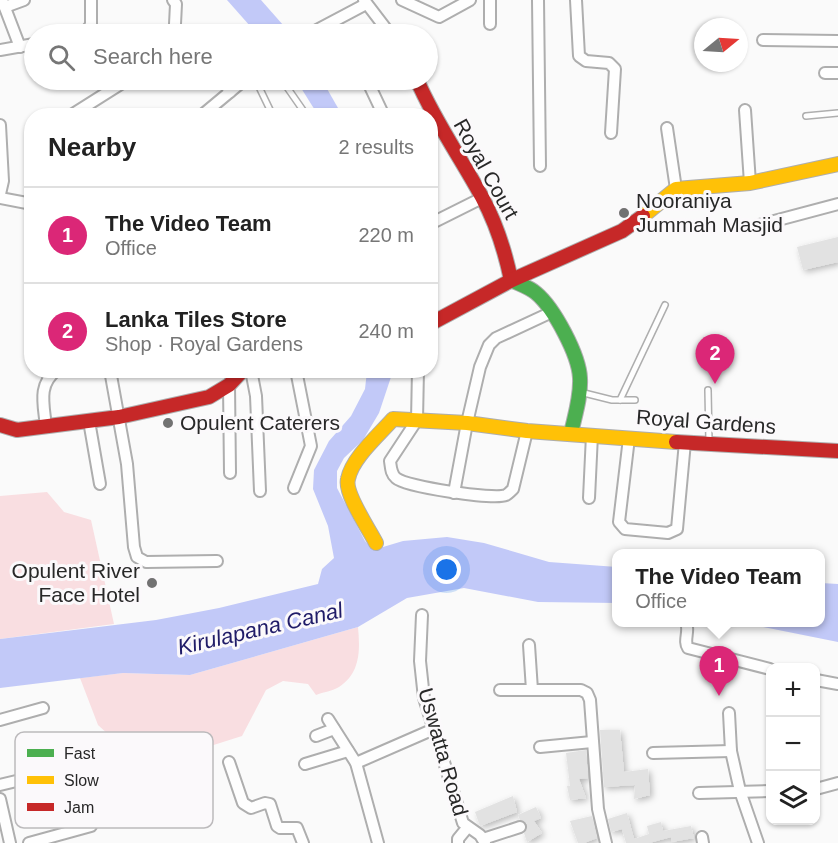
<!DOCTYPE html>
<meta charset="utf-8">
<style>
body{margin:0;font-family:Helvetica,sans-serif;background:#f2f2f2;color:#222}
.controls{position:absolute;right:18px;bottom:18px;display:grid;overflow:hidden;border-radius:12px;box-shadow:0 2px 4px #0004}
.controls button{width:54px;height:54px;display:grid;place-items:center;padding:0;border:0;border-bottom:2px solid #e0e0e0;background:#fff;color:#222;font:30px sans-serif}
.compass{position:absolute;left:694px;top:18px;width:54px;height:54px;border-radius:50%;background:#fff;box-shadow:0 2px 4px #0004;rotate:72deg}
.you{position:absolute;left:447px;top:570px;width:21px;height:21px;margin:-15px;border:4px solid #fff;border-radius:50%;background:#1a73e8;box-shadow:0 0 0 9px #1a73e833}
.badge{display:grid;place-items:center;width:39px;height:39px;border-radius:50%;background:#db2777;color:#fff;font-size:20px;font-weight:700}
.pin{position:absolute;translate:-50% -50px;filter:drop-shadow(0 2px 3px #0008)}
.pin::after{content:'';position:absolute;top:32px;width:21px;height:18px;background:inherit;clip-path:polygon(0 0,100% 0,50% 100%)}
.popup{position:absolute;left:612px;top:549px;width:213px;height:78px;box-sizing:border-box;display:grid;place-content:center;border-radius:12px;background:#fff;filter:drop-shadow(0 2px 4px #0005);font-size:20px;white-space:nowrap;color:#767676}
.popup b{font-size:22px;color:#222}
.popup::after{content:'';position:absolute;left:50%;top:100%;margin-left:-12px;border:12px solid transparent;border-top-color:#fff}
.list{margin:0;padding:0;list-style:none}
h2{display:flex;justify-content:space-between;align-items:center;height:78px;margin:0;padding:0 24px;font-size:26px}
h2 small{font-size:20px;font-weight:400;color:#767676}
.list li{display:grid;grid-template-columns:39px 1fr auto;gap:18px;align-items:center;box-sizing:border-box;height:96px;padding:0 24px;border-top:2px solid #e0e0e0}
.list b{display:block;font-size:22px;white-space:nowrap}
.list p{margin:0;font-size:20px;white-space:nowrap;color:#767676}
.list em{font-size:20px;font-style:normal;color:#767676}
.icon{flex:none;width:33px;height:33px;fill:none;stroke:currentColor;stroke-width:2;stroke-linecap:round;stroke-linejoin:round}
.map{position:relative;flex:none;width:838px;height:843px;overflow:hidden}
.search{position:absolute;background:#fff;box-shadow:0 2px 4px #0004;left:24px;top:24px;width:414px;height:66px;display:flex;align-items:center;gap:15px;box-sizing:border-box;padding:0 21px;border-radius:33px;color:#767676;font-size:22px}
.panel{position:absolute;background:#fff;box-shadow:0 2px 4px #0004;left:24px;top:108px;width:414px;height:270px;border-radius:24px}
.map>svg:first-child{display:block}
.green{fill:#f9dee1}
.water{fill:#c2c9f8}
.building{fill:#e2e2e2;filter:url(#shadow)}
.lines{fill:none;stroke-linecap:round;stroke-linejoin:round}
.lane-casing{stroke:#aeaeae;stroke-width:8}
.street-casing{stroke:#aeaeae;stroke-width:14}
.fast-casing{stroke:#aeaeae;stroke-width:16}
.slow-casing{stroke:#aeaeae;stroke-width:16}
.jam-casing{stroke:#aeaeae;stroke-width:16}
.lane{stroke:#fefefe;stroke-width:5}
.street{stroke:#fefefe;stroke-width:10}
.fast{stroke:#4caf50;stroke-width:14}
.slow{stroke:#ffc107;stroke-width:14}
.jam{stroke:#c62828;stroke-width:14}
.poi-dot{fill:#727272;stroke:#fbf9fb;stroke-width:2}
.labels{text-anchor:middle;stroke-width:6;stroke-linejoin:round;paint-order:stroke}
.street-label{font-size:21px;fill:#282828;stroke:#fbf9fb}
.poi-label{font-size:21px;fill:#282828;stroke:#fbf9fb;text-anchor:start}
.water-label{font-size:22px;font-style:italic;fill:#201c68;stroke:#fbf9fb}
.key{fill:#fbf9fb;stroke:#bcbabc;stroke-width:1.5}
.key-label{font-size:16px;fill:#282828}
</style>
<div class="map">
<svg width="838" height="843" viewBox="0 0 838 843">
<defs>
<filter id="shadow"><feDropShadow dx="2.5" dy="2.5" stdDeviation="3" flood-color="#0004"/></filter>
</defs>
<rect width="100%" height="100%" fill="#fafafa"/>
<!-- green -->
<g class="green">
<polygon points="47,492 64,512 91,520 114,624 0,639 0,496"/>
<path d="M358,627C360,649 361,673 339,687C333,691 323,692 316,695L308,684L283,681L266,690L242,736L141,768L125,764L110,736L98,725L80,678L123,673L190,675Z"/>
</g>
<!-- water -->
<g class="water">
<polygon points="227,0 261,0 291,34 257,34"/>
<polygon points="296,80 322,80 342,115 318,115"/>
<polygon points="367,371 393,371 379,413 363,440 344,458 337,471 337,488 365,541 373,550 403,541 447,537 484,543 549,562 617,567 617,603 538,602 464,588 407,598 358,627 190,675 123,673 0,688 0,639 156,620 219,608 318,584 322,569 334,558 328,526 313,489 314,470 329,441 351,416 365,389"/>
<polygon points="821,583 838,584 838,642 744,623 821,622"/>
</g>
<!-- building -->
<g class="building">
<polygon points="838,237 838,262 803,270 797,247"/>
<polygon points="600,730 620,730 624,772 648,769 650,795 634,799 635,785 604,787"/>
<polygon points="586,750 588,778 579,779 586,798 570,800 567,786 570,786 566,753"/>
<polygon points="513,796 517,812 480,826 475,812"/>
<polygon points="536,807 541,818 534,821 542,833 527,842 524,833 527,829 527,824 520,820 518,815"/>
<polygon points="627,813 634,839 649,834 647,826 661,822 663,831 691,826 694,838 671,842 671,837 649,843 626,843 622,829 611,832 608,819"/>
<polygon points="592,816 597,838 584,843 578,843 570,821"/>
</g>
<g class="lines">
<!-- lane casing -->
<g class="lane-casing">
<g id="lane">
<polyline points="260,80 260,89 273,116"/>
<polyline points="282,80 307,116"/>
<polyline points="806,116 838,113"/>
<polyline points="708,390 709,442"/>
<polyline points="580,392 612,400 635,400"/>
<polyline points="620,400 665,305"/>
</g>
</g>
<!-- street casing -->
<g class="street-casing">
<g id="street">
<polyline points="2,0 20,47"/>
<polyline points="173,0 176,4 175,24"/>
<polyline points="364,0 390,34"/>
<polyline points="402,0 439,17 470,0"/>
<polyline points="490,0 490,24"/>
<polyline points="538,0 540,166"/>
<polyline points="576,0 579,56 586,61 609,63 615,69 611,133"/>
<polyline points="5,7 24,0"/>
<polyline points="317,30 366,4"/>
<polyline points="77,34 84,33 91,25 91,0"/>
<polyline points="763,40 838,41"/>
<polyline points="0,50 34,44"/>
<polyline points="825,73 838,73"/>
<polyline points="223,80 230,92"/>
<polyline points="367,80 384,116"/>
<polyline points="347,82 352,80"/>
<polyline points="745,110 750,183"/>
<polyline points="70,116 127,80"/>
<polyline points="201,116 243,81"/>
<polyline points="0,125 3,181 0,194"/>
<polyline points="667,128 676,189"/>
<polyline points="0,198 32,204"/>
<polyline points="430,224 482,198"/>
<polyline points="759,225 838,204"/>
<polyline points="110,370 127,464 134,547 137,557 146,562 217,561"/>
<polyline points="251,370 256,396 260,491"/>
<path d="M418,370L417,420L390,461C391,468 391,474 396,478C406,487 494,500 506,495C508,494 512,490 513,489L527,431"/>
<polyline points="229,385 230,473"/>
<polyline points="89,421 100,484"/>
<path d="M46,427C44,405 37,385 57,370"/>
<polyline points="629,438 619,522 625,529 668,533 677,529 685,442"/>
<polyline points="294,488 311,446 296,370"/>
<polyline points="454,493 467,423 480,367 489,345 496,338 552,312"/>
<polyline points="589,498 592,435"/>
<polyline points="422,615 420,661 424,698 463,823 480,835 485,843"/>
<path d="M686,622C690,631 683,641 688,648L770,669"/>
<polyline points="529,645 532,690"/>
<polyline points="816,680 838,684"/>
<polyline points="500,690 581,690 587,693 590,700 598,809 606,843"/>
<polyline points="729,713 731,751 740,791 758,843"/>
<polyline points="328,719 356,763 378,843"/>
<polyline points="0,720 43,708"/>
<polyline points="316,736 334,729"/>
<polyline points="540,747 592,742"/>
<polyline points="653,753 731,751"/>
<polyline points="229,762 243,803 251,808 265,803 270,804 277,826 280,828 297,828 303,843"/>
<polyline points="356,763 434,729"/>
<polyline points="305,764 348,751"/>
<polyline points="0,785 88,764"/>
<polyline points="816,789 838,783"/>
<polyline points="699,793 770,791"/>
<polyline points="0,799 10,843"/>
<polyline points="702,837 703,843"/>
<polyline points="483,839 520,827"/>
<polyline points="29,843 91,826"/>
<polyline points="458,843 458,839 467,828"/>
</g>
</g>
<!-- fast casing -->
<g class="fast-casing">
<path id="fast" d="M511,280C519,284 529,287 536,293C554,308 579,355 580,378C581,397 575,415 571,433"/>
</g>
<!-- slow casing -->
<g class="slow-casing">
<g id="slow">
<polyline points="643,216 676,189 750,183 838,164"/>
<path d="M376,543C369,529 344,493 348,479C352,458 379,435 393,419L467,423L527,431L676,442"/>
</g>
</g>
<!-- jam casing -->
<g class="jam-casing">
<g id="jam">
<path d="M417,80C435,122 461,158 482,197C496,223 505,251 511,280"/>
<polyline points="430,324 512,280 622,231 643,216"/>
<polyline points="0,425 17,430 119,417 209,397 229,385 243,370"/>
<polyline points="676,442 838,451"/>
</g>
</g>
<!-- lane -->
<use href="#lane" class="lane"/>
<!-- street -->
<use href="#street" class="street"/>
<!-- fast -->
<use href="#fast" class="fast"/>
<!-- slow -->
<use href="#slow" class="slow"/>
<!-- jam -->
<use href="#jam" class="jam"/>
</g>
<!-- markers -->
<g class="poi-dot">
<circle cx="624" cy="213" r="6"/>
<circle cx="168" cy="423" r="6"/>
<circle cx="152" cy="583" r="6"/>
</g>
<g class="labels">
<!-- street labels -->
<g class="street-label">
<text transform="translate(486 169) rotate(61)" y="7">Royal Court</text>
<text transform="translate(706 422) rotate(4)" y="7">Royal Gardens</text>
<text transform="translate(443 752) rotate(74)" y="7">Uswatta Road</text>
</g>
<!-- poi labels -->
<g class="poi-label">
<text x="636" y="208">Nooraniya<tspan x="636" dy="24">Jummah Masjid</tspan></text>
<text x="180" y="430">Opulent Caterers</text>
<text x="140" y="578" text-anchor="end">Opulent River<tspan x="140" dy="24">Face Hotel</tspan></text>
</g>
<!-- water labels -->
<g class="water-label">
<text transform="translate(260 628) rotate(-13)" y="8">Kirulapana Canal</text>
</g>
</g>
<!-- legend -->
<rect x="15" y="732" width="198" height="96" rx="9" class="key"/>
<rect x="27" y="749" width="27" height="8" fill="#4caf50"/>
<rect x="27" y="776" width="27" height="8" fill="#ffc107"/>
<rect x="27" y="803" width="27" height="8" fill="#c62828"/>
<g class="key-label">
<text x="64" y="759">Fast</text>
<text x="64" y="786">Slow</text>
<text x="64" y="813">Jam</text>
</g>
</svg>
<div class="controls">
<button>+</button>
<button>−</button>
<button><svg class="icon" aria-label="layers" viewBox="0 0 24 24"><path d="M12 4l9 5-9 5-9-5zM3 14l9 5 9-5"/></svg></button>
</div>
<svg class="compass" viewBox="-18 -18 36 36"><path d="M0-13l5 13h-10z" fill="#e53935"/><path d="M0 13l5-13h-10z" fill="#767676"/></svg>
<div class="you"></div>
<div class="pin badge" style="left:719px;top:696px">1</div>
<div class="popup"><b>The Video Team</b>Office</div>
<div class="pin badge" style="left:715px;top:384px">2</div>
<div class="search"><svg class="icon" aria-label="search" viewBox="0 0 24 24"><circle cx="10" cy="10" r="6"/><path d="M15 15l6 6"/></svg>Search here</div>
<section class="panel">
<h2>Nearby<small>2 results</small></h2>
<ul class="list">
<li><span class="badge">1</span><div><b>The Video Team</b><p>Office</p></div><em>220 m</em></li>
<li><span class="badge">2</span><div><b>Lanka Tiles Store</b><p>Shop · Royal Gardens</p></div><em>240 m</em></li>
</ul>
</section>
</div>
